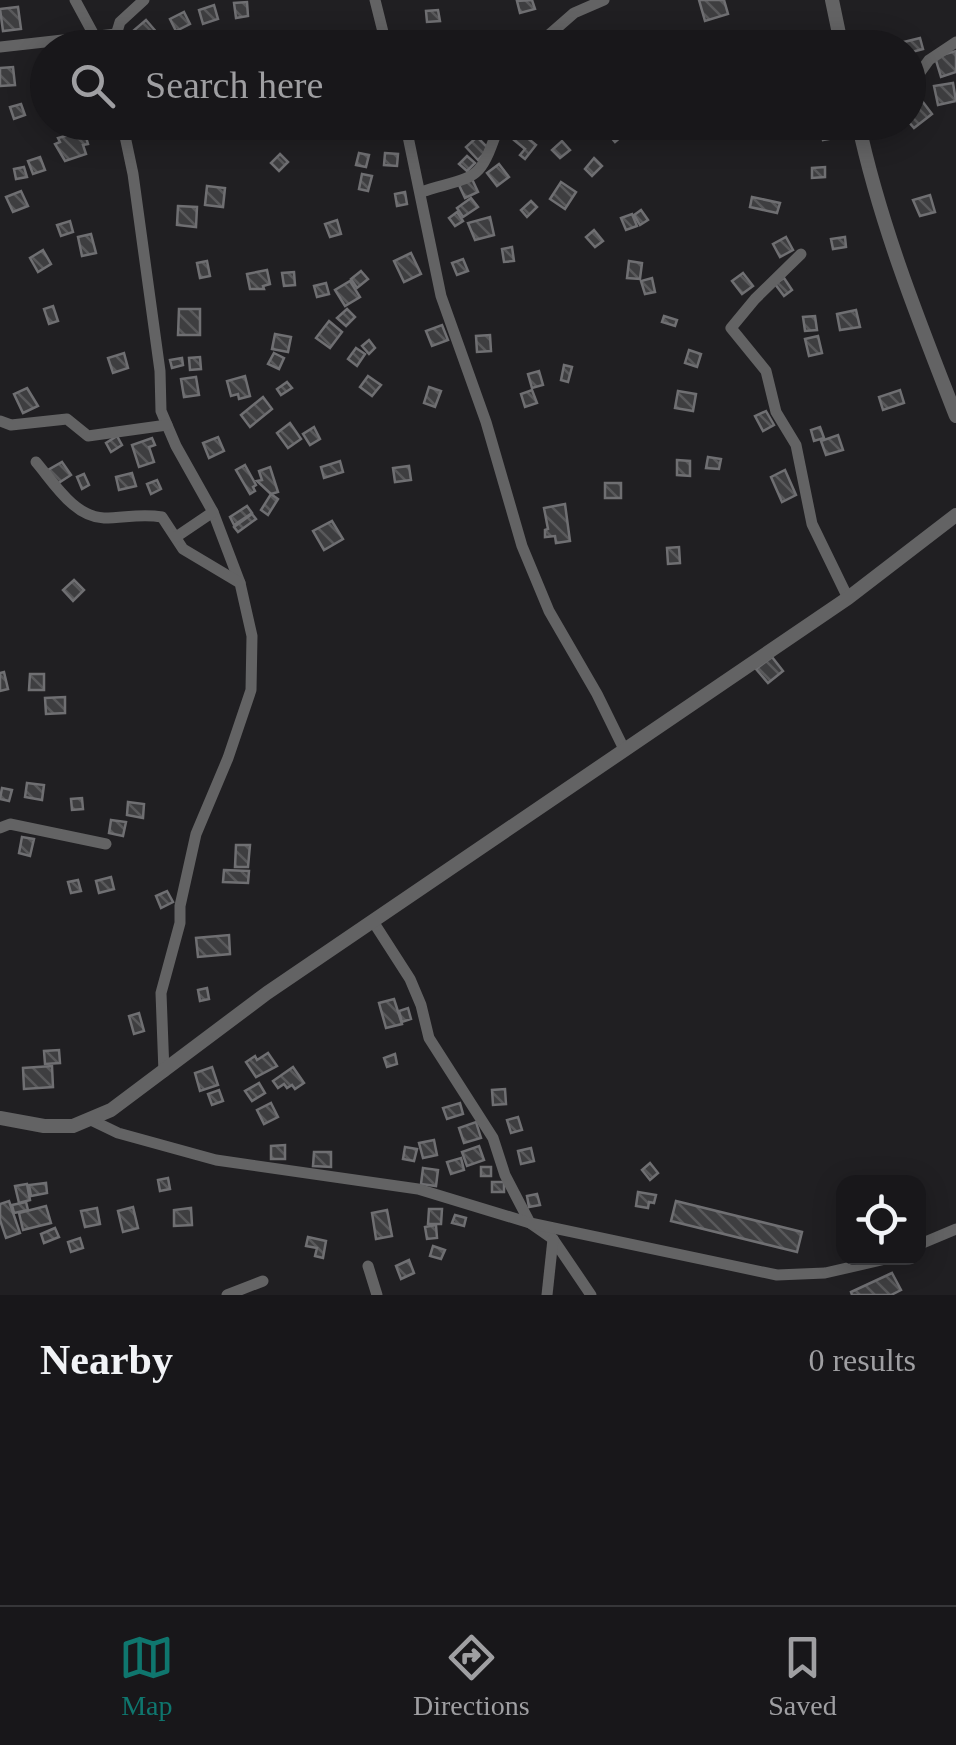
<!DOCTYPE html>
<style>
body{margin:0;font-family:Georgia,serif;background:#212023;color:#f1f3f6}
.controls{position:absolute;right:30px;bottom:30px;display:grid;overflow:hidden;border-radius:20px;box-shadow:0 5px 25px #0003}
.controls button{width:90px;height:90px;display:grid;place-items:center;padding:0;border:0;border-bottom:2px solid #363639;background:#18171a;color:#f1f3f6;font:50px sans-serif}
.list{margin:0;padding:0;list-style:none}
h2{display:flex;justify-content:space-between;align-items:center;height:130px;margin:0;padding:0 40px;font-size:42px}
h2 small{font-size:32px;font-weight:400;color:#9f9fa2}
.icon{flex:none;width:55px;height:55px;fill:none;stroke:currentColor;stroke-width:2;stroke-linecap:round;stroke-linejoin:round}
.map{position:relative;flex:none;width:956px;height:1295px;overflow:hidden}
.search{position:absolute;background:#18171a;box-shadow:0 5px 25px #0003;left:30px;right:30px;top:30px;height:110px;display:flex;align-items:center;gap:25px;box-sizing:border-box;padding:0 35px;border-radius:55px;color:#9f9fa2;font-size:38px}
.sheet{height:310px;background:#18171a}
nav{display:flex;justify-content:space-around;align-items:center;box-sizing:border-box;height:140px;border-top:2px solid #363639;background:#18171a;font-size:28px;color:#9f9fa2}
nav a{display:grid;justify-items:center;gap:5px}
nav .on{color:#0f766e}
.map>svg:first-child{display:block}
.building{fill:url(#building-back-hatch);stroke:#6f6f72;stroke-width:2.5}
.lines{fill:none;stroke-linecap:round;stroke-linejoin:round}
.minor{stroke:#636364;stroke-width:11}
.tertiary{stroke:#636364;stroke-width:14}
</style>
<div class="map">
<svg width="956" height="1295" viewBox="0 0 956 1295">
<defs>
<pattern id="building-back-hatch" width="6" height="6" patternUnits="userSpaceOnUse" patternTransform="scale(2.5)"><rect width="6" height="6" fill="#3e3e40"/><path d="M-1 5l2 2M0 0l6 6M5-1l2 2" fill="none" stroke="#59595b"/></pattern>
</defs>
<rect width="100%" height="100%" fill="#201f22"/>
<!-- building -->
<g class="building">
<polygon points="532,0 535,9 520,13 517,1"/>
<polygon points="699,0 724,0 728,14 705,21"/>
<polygon points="247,2 248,16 236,18 234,3"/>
<polygon points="214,5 218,19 203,24 199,10"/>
<polygon points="18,7 21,29 3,31 0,9"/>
<polygon points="438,10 440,21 427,22 426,11"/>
<polygon points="184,12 190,24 176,31 170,19"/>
<polygon points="146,20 158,34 146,45 133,31"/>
<polygon points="240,34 243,45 232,48 229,37"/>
<polygon points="920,38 923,49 908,53 904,42"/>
<polygon points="956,51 956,72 941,77 935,57"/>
<polygon points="13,67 15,85 0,86 0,68"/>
<polygon points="953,83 956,101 938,105 934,86"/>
<polygon points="916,93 932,114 914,128 908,121 908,99"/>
<polygon points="21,104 25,115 14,119 10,107"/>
<polygon points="178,122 190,122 193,132 182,136"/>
<polygon points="262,122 279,122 280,126 267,133"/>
<polygon points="372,122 395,122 397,131 375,135"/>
<polygon points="570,122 582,122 585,125 575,134 567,126"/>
<polygon points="610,122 622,122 629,130 615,142 603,128"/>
<polygon points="830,125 834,138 823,140 820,128"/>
<polygon points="79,132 80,136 85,134 88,144 83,145 86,154 65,161 55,144 60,142 58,138"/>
<polygon points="520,132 536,145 525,159 520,155 525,149 514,140"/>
<polygon points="477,137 489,149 478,160 466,147"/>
<polygon points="562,141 570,150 560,158 552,150"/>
<polygon points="359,153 369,155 366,167 356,165"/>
<polygon points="385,153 398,154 397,166 384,165"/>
<polygon points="280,154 288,162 279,171 271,163"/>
<polygon points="467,156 475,163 467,171 459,164"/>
<polygon points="40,157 45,170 33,174 28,161"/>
<polygon points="594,158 602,166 592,176 585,169"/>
<polygon points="499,164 509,177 497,186 487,173"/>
<polygon points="24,167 27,177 16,179 14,169"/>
<polygon points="825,167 825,177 812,178 812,168"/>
<polygon points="362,174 372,176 368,191 359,189"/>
<polygon points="472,179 478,192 465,198 459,185"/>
<polygon points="561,182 576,192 565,209 550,199"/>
<polygon points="207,186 225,188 223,207 205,205"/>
<polygon points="21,191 28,206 13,212 6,197"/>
<polygon points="405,192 407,204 397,206 395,194"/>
<polygon points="930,195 935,212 920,216 913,200"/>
<polygon points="752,197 780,203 777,213 750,207"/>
<polygon points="471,198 478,207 463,217 457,208"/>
<polygon points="531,201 537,207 527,217 521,210"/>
<polygon points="178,206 197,207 196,227 177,225"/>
<polygon points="641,210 648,220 640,225 634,215"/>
<polygon points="457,212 463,221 455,226 449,218"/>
<polygon points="632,214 637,226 626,230 621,218"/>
<polygon points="490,217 494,235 475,240 468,223"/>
<polygon points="337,220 341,234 330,237 325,224"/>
<polygon points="70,221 73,232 61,236 57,225"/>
<polygon points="594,230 603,241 595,247 586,237"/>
<polygon points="91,234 96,253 82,256 78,237"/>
<polygon points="786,237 793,250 780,257 773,244"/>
<polygon points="845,237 846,247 833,249 831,239"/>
<polygon points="512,247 514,261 504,262 502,249"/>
<polygon points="43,250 51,264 38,272 30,258"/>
<polygon points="411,253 421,274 404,282 394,261"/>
<polygon points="463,259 468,271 457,275 452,263"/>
<polygon points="207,261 210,276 200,278 197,263"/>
<polygon points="629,261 642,263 640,279 627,278"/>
<polygon points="267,270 270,284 263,286 264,289 250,289 247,274"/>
<polygon points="361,271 368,279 357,288 351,279"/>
<polygon points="294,272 295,285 284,286 282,273"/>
<polygon points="743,273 753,286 742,294 732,281"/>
<polygon points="652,278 655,292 645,294 641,281"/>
<polygon points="784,278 792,290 784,296 775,284"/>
<polygon points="350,281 360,297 345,306 335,290"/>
<polygon points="326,283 329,294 317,297 314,286"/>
<polygon points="53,306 58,321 49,324 44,309"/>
<polygon points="179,309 200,309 200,335 178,335"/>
<polygon points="347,309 355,317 346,326 337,318"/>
<polygon points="856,310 860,327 840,330 837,314"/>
<polygon points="664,316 677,320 675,326 662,322"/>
<polygon points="815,316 817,330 805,331 803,317"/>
<polygon points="329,321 342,332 330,348 316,338"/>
<polygon points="442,325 448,340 432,346 426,331"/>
<polygon points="275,334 291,337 288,352 272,349"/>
<polygon points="490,335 491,351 477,352 476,336"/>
<polygon points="818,336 822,353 809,356 805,339"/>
<polygon points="369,340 375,348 369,354 362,346"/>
<polygon points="356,348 365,354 357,366 348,359"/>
<polygon points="689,350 701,354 697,367 685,363"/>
<polygon points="124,353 128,368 113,373 108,358"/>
<polygon points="274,353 284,358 279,369 268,364"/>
<polygon points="200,357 201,369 190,370 189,358"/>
<polygon points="182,358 183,365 172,368 170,360"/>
<polygon points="564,365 572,367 568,382 561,380"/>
<polygon points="539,371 543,385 532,388 528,374"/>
<polygon points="245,376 250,396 239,399 238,394 231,396 227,381"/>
<polygon points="368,376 381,385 372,396 360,387"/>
<polygon points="196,377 199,395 184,397 181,379"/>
<polygon points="287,382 292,388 281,395 277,389"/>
<polygon points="429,387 441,391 435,407 424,403"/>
<polygon points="27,388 38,406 23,413 14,394"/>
<polygon points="532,390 537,403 525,407 521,394"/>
<polygon points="900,390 904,403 883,410 879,397"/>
<polygon points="678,391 696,394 693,411 675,408"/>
<polygon points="263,397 272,409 250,427 241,415"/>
<polygon points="766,411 774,425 763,431 755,416"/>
<polygon points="290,423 301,439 288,448 277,433"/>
<polygon points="314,427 320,439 310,445 303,434"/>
<polygon points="820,427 824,438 814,441 811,430"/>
<polygon points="838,435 843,450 826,455 821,441"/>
<polygon points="117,436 122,445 111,452 106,443"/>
<polygon points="218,437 224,451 209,458 203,443"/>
<polygon points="152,438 155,445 149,447 154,462 139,467 132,445"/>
<polygon points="708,457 721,459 719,469 706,468"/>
<polygon points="677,460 690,461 690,476 677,475"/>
<polygon points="340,461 343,472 324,478 321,467"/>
<polygon points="62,462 71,475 57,484 48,470"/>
<polygon points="245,465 256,485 253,487 255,491 250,494 236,470"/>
<polygon points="409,466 411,480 395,482 393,468"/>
<polygon points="270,467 278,492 271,494 257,481 262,480 259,471"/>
<polygon points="785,470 796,495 782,502 771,477"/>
<polygon points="132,473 136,486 119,490 116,477"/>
<polygon points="84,474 89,485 82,489 77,477"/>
<polygon points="157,480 161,489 151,494 147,484"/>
<rect x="605" y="483" width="16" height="15"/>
<polygon points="271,494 278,499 268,515 261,510"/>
<polygon points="565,504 570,541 556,543 555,536 545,537 545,530 548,529 544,508"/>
<polygon points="247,506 252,513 234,525 230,517"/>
<polygon points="252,514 256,519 238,532 234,527"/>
<polygon points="332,521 343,539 324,550 313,531"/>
<polygon points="679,547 680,563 668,564 667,548"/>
<polygon points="74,580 84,590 73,601 63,590"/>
<polygon points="772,657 783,671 768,683 756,669"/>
<polygon points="4,672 8,689 0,691 0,673"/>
<polygon points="30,674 44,674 44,690 29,690"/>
<polygon points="65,697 65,713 46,714 45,698"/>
<polygon points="27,783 44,785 42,800 25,797"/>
<polygon points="2,788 12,790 9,801 0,799"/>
<polygon points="82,798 83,809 72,810 71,799"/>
<polygon points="128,802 144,804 143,818 127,815"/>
<polygon points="111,820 126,822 123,836 109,833"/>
<polygon points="22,837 34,839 30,856 19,853"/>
<polygon points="236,845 250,845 248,867 235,867"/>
<polygon points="224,870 249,871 248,883 223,882"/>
<polygon points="111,877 114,889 99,893 96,881"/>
<polygon points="78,880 81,891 71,893 68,882"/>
<polygon points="167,891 173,902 161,908 156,896"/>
<polygon points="229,935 230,954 198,957 196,938"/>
<polygon points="207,988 209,999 200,1001 198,990"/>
<polygon points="394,999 402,1024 386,1028 379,1003"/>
<polygon points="408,1008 411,1019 402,1022 399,1011"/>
<polygon points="139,1013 144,1031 134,1034 129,1016"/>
<polygon points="59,1050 60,1063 45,1064 44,1051"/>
<polygon points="268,1053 277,1066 256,1077 246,1062 255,1056 257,1060"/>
<polygon points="395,1054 397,1064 387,1067 384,1058"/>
<polygon points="52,1066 53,1087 24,1089 23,1068"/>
<polygon points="212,1067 218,1085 200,1091 195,1073"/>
<polygon points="293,1067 304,1083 295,1089 292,1085 287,1088 284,1084 278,1088 273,1081"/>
<polygon points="259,1083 265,1093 252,1101 245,1091"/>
<polygon points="505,1089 506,1104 493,1105 492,1090"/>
<polygon points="219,1090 223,1101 212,1105 208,1094"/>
<polygon points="271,1103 278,1117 264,1124 257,1110"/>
<polygon points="460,1103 463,1114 447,1119 443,1108"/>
<polygon points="518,1117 522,1130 511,1133 507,1120"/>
<polygon points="476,1122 481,1138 464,1143 459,1128"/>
<polygon points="434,1140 437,1155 423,1158 419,1143"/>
<polygon points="285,1145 285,1159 271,1159 271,1146"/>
<polygon points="479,1146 484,1160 467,1166 462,1152"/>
<polygon points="405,1147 417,1149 414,1161 403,1159"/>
<polygon points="531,1148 534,1161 521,1164 518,1151"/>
<polygon points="314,1152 331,1152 331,1167 313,1166"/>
<polygon points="461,1158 464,1170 451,1174 447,1162"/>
<polygon points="650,1163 658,1173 650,1180 642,1170"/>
<rect x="481" y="1167" width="10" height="9"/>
<polygon points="423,1168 438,1170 436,1186 421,1184"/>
<polygon points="168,1178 170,1189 160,1191 158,1180"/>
<rect x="492" y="1182" width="12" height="10"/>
<polygon points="46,1183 47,1193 31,1196 29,1185"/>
<polygon points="27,1184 30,1200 19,1203 15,1186"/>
<polygon points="638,1192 656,1195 654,1203 649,1202 648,1208 636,1206"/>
<polygon points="537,1194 540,1205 529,1207 527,1196"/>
<polygon points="9,1201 20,1233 6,1238 0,1220 0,1204"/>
<polygon points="676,1201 802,1232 797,1252 671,1221"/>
<polygon points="26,1202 28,1210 14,1213 12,1205"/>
<polygon points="46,1206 51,1223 23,1230 19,1213"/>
<polygon points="133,1207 138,1228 123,1232 118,1211"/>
<polygon points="97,1208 100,1224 85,1227 81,1211"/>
<polygon points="191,1208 192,1225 174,1226 174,1210"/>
<polygon points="429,1209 442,1209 441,1224 428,1224"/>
<polygon points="387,1210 392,1236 376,1239 372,1213"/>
<polygon points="455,1215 466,1218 464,1226 452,1223"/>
<polygon points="436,1225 437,1238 427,1239 425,1227"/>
<polygon points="55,1228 59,1237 44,1243 41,1234"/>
<polygon points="308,1237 326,1241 323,1258 315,1256 317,1248 306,1246"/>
<polygon points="80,1238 83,1248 71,1252 68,1242"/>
<polygon points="433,1246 445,1250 441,1259 430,1256"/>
<polygon points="409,1260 414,1273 401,1279 396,1266"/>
<polygon points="892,1273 901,1290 891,1295 852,1295 851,1292"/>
</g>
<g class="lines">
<!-- minor -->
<g class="minor">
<polyline points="75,0 101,48"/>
<polyline points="375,0 387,48"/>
<polyline points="0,47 116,34"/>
<polyline points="112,48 120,22 144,0"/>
<polyline points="534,48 574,13 604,0"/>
<polyline points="908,89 929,60 956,42"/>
<polyline points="122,122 133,174 160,371 161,411 176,446 213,512 240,583"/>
<polyline points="405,122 441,296 486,422 522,546 549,611 597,694 624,749"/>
<path d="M421,192C479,174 479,184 500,122"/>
<polyline points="801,254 755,299 731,328 766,371 776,412 796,445 812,524 848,598"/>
<polyline points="0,421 11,425 67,419 88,436 167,425"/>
<path d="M36,462C54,483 74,517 104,518C125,518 141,513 162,517L183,549L240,583L252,636L251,690L228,758L196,834L180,906V923L161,993L164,1072"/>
<polyline points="176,537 213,512"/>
<polyline points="0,828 10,824 106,844"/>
<polyline points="374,923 410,979 421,1005 429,1038 493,1138 505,1175 530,1223 553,1239 591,1295"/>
<polyline points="91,1120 118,1133 216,1160 418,1189 530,1223 777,1275 825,1273 890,1258"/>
<polyline points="918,1245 956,1229"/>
<polyline points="368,1266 377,1295"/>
<polyline points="227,1295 263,1281"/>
<polyline points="547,1295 553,1239"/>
</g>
<!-- tertiary -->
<g class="tertiary">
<polyline points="832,0 842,48"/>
<path d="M858,122C880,224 918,319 956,416"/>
<polyline points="0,1118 44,1126 73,1126 111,1110 267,993 848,598 956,515"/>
</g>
</g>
</svg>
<div class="controls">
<button><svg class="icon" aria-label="locate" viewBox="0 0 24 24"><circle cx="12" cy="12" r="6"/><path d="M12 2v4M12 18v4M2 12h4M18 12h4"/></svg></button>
</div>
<div class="search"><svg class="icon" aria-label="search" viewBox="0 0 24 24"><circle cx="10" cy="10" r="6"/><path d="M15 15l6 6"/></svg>Search here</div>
</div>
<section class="sheet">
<h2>Nearby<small>0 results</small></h2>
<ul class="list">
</ul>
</section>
<nav>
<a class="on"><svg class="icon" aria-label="map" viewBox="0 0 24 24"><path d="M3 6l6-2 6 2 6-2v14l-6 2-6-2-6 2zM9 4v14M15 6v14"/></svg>Map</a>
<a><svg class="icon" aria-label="directions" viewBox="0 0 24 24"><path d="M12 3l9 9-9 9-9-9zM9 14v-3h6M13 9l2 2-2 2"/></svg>Directions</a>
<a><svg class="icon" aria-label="saved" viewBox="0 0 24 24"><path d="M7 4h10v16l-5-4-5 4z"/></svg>Saved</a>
</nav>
